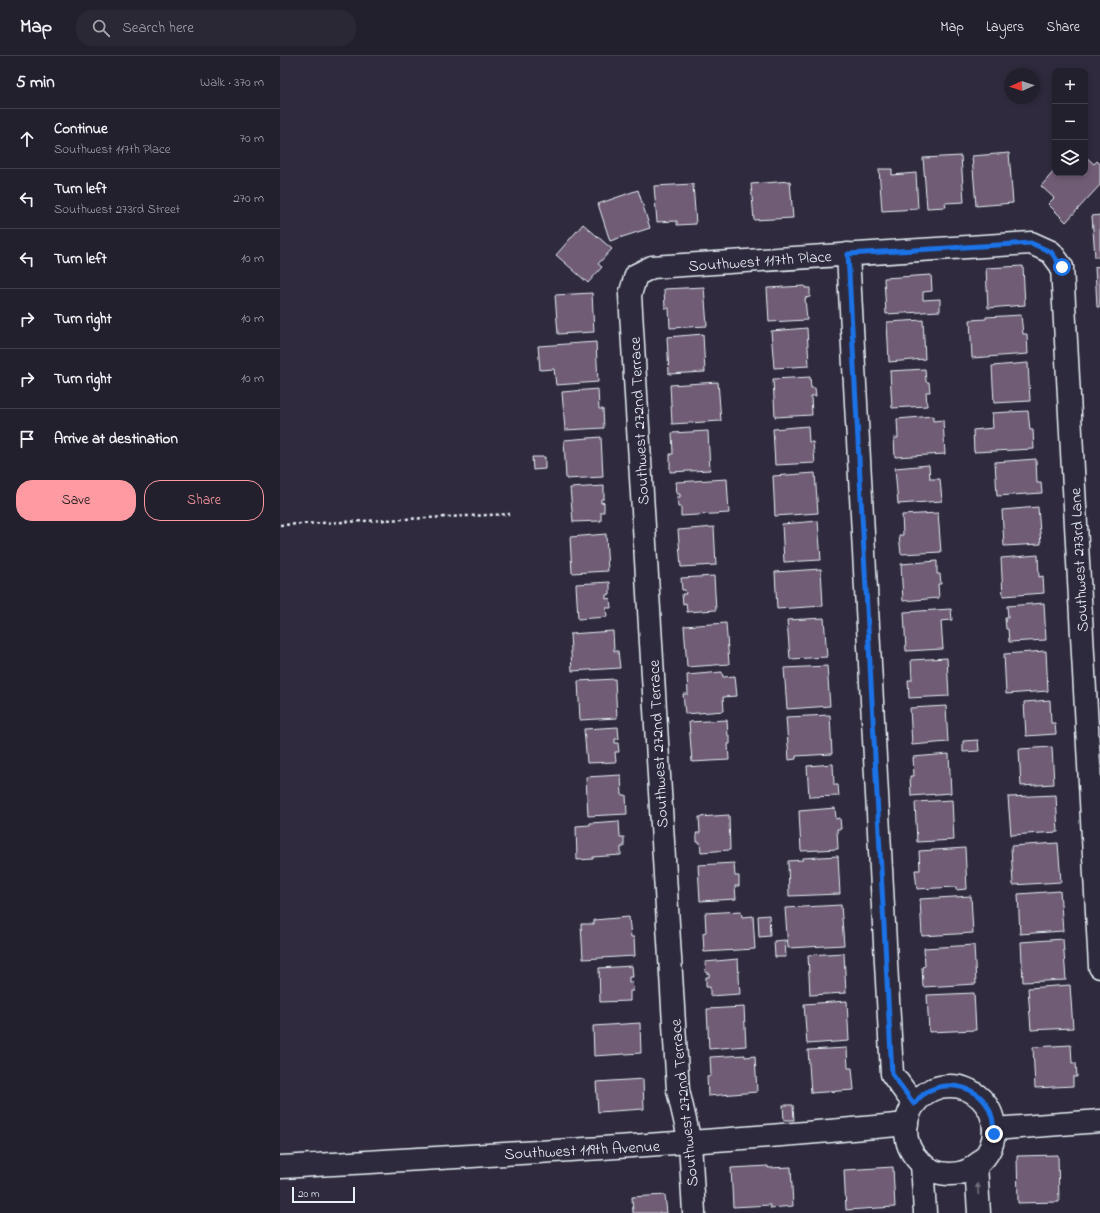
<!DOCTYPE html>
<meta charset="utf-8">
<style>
body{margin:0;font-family:"Indie Flower",sans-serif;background:#2b2836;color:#f1f3f6}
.controls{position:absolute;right:12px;top:12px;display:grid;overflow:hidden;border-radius:8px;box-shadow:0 2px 6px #0003}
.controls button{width:36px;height:36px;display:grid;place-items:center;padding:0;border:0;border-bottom:1px solid #403e4a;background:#23202e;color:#f1f3f6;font:20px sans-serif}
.compass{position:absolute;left:724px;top:12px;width:36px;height:36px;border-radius:50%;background:#23202e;box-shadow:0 2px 6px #0003;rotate:267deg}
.scale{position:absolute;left:12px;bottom:10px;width:63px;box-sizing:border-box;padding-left:4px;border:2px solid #e8f1f8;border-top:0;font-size:11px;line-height:14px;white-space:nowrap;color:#e8f1f8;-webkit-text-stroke:3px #2f2a3d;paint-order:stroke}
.stop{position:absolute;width:12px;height:12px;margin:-9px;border:3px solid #1a73e8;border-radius:50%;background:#fff}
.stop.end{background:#1a73e8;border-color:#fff;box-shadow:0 1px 4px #0008}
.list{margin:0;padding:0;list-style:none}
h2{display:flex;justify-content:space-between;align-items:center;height:52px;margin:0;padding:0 16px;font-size:17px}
h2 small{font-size:13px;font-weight:400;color:#a3a3aa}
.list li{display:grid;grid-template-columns:26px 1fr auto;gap:12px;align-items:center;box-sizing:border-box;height:60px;padding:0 16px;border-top:1px solid #403e4a}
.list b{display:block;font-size:15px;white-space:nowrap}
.list p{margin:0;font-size:13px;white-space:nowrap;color:#a3a3aa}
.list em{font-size:13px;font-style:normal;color:#a3a3aa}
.actions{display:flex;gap:8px;padding:12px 16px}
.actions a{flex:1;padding:9px 0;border:1px solid #ff9aa2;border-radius:16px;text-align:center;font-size:14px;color:#ff9aa2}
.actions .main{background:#ff9aa2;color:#111}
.icon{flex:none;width:22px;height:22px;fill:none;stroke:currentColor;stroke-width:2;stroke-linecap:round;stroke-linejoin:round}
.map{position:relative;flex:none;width:820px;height:1157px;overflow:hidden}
header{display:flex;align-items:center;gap:24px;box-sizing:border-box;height:56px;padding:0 20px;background:#23202e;border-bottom:1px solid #403e4a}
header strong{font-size:19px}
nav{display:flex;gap:22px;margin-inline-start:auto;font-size:14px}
.search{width:280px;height:36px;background:#2b2836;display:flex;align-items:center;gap:10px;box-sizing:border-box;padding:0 14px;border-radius:16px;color:#a3a3aa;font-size:15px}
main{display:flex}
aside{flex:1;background:#23202e}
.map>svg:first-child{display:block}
.building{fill:#705d75;stroke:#e8f1f8}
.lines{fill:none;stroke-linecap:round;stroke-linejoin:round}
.minor-casing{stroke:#e8f1f8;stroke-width:25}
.path{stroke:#e8f1f8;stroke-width:2.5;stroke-dasharray:3 3;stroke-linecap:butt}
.minor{stroke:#2f2a3d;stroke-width:22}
.oneway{fill:#70707e}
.route{stroke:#1a73e8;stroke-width:5}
.labels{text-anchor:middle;stroke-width:3;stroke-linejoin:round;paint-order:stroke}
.street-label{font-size:16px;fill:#e8f1f8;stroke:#2f2a3d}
</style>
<header>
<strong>Map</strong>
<div class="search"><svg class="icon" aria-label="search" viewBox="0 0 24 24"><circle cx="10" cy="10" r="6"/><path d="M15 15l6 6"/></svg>Search here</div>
<nav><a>Map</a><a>Layers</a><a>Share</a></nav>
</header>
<main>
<aside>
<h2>5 min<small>Walk · 370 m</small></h2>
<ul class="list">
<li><svg class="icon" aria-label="ahead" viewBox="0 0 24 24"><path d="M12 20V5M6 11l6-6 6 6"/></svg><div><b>Continue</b><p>Southwest 117th Place</p></div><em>70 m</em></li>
<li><svg class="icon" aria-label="left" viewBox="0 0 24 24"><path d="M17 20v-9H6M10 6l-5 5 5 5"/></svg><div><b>Turn left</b><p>Southwest 273rd Street</p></div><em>270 m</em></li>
<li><svg class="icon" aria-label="left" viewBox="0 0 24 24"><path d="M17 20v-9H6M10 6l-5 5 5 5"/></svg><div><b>Turn left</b></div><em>10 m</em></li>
<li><svg class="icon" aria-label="right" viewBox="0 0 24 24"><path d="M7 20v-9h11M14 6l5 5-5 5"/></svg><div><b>Turn right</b></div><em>10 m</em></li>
<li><svg class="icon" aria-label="right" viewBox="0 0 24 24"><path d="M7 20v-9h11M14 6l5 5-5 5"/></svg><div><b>Turn right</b></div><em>10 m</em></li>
<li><svg class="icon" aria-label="arrive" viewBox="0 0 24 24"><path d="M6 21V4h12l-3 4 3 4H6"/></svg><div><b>Arrive at destination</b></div></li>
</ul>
<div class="actions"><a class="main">Save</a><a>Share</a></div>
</aside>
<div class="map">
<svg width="820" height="1157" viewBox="0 0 820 1157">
<rect width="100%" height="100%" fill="#2f2a3d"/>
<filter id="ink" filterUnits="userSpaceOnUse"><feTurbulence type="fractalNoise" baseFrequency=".025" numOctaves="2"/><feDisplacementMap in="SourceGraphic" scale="8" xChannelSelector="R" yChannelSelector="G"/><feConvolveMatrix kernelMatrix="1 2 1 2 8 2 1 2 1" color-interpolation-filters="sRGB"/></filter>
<g filter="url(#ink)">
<!-- building -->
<g class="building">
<polygon points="729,97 733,147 696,150 692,100"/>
<polygon points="681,100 684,146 665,147 666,151 647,152 643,102"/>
<polygon points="805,100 814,108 817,105 820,108 820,129 786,166 768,148 774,142 761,130 775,114 775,117 805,117"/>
<polygon points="599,113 612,113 612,119 636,117 638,153 602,155"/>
<polygon points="510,125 513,162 474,164 471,128"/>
<polygon points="413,128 416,168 397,169 397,165 377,166 374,130"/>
<polygon points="358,134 370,172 330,185 318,148"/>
<polygon points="820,159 820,201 815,201 812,160"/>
<polygon points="303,168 332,193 318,208 322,211 308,227 276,199"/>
<polygon points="743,210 745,249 708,252 706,212"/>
<polygon points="820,210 820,251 817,251 815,211"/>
<polygon points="651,219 652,235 643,236 643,244 660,243 660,255 606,258 604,222"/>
<polygon points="525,230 525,232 530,232 530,241 525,242 527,264 489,266 487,232"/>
<polygon points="424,231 427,270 390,272 389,252 385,252 384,233"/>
<polygon points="312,237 314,276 278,278 275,239"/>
<polygon points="741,259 743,278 747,278 748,298 692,302 690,264 706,263 706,261"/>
<polygon points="643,264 645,303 609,306 607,266"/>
<polygon points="527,272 529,310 494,312 491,275"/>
<polygon points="423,278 425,316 389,318 387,281"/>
<polygon points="316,286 318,326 276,329 274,313 260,314 258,290"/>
<polygon points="748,307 750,345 714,347 712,310"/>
<polygon points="645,313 646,326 649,326 650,336 646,336 647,350 612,352 610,315"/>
<polygon points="530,321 531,332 535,332 536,340 531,340 532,359 495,361 493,323"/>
<polygon points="438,326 441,365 392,368 390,329"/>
<polygon points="318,333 319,353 323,353 324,372 285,374 282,336"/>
<polygon points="748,355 750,374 753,374 754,393 694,396 693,374 713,372 712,357"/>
<polygon points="653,360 653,365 663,364 665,398 615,401 614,382 618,382 617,363"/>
<polygon points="528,370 529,386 533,386 535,407 495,409 493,373"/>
<polygon points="428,375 430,414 390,416 390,398 393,398 392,377"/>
<polygon points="321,381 323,421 286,423 284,384"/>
<polygon points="252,401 265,401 265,413 253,414"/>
<polygon points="756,403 757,427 761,427 762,437 717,440 715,406"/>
<polygon points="649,409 650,423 660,423 662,445 618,448 615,412"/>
<polygon points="535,417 538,457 495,460 493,420"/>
<polygon points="447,423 449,457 401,460 401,451 398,451 397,441 400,441 400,438 397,438 396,426"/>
<polygon points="324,430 324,443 321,443 321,447 324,446 324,456 321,456 321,465 293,466 290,432"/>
<polygon points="758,451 761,488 724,490 722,454"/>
<polygon points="658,457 661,496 621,498 619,479 623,479 622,459"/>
<polygon points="538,465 541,504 504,506 502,468"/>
<polygon points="434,471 436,509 401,511 398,474"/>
<polygon points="326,478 328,515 292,517 290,481"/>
<polygon points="758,499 759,521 763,520 764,537 723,540 721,502"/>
<polygon points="657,505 657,518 660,518 661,528 658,528 659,542 623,545 621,508"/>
<polygon points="541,513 543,550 497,553 495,516"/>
<polygon points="434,520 436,554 407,556 406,547 403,548 402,538 406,538 405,534 402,534 401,522"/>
<polygon points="330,526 330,538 326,539 326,543 330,542 331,552 326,552 327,561 298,563 296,528"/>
<polygon points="764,547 766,584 729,586 728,573 726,573 725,562 728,562 727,550"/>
<polygon points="671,553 672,564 661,565 663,593 626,595 624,556"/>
<polygon points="544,562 547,601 510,603 507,564"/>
<polygon points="446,567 449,608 407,611 404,570"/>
<polygon points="333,575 334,595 338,595 340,612 292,615 290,578"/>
<polygon points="766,595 768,635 726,638 724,598"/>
<polygon points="667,602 669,640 629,642 628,624 632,624 631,604"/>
<polygon points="547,610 550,650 507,653 504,612"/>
<polygon points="442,616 443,621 455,620 457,640 443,641 444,655 405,658 403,638 408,638 407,619"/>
<polygon points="335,623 337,662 300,664 298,625"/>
<polygon points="770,644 771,667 775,667 776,678 746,680 744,646"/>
<polygon points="666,650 668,686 632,689 630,652"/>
<polygon points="550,659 552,698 516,700 516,703 509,704 506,661"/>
<polygon points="447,664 448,680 450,680 450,688 448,688 449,704 412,706 409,666"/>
<polygon points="338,671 339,683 335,683 335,687 338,687 339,696 335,696 336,706 307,707 304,673"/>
<polygon points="698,684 699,695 683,696 683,685"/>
<polygon points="772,691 774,728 741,730 739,693"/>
<polygon points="669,698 671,737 631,740 630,720 634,720 633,701"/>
<polygon points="553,708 554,729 558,729 559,740 529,741 527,710"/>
<polygon points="341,719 342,739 346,739 347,758 308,760 306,721"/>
<polygon points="776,739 778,776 731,779 728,741"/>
<polygon points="672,744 674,784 637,786 635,746"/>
<polygon points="555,752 556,763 560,762 561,773 557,773 558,793 521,795 519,755"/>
<polygon points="449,759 450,794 421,796 420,786 417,786 417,782 416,777 420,777 419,761"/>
<polygon points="339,765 340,781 344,781 344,791 341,791 341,799 313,801 313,803 297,804 296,770 310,769 310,767"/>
<polygon points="778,787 781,826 733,829 731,790"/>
<polygon points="685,792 687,833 676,834 676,831 637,833 635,814 640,814 639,795"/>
<polygon points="558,800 560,838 509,840 508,805 523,804 523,802"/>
<polygon points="454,807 455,820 459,820 459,830 455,830 456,843 420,845 418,809"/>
<polygon points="780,835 783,875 740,878 738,838"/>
<polygon points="691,840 693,877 642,880 640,843"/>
<polygon points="561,849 564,889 508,892 505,852"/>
<polygon points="461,855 462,861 473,860 475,893 424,896 423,877 426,876 425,857"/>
<polygon points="489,859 490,880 479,881 478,860"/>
<polygon points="349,861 351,881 354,881 355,900 303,903 301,868 314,868 314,864"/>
<polygon points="783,883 786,924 743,926 741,886"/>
<polygon points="505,884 506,901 495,901 494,885"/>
<polygon points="694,889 696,928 643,931 642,911 645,910 644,892"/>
<polygon points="564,897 566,937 530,939 528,899"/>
<polygon points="458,903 460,938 430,940 430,931 426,931 426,921 429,921 429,917 426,917 425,906"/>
<polygon points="352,910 353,921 349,921 349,926 352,926 353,935 350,935 350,945 320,946 319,912"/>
<polygon points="790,929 793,972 751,974 748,932"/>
<polygon points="694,937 696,974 649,976 647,939"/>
<polygon points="567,945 569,985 527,988 524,948"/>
<polygon points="464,951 466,990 429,993 427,953"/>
<polygon points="360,967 361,997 314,1000 313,970"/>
<polygon points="791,989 792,1007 796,1007 797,1021 793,1021 793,1030 755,1032 753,991"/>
<polygon points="567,992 568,1012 572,1012 574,1034 531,1037 528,994"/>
<polygon points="465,999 465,1001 475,1000 477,1036 428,1040 427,1021 431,1020 430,1001"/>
<polygon points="363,1023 364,1053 318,1056 316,1026"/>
<polygon points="503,1049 513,1049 514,1064 504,1064"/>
<polygon points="778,1099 779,1146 738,1147 737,1100"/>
<polygon points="488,1110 488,1112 511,1111 513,1150 490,1152 490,1149 453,1151 451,1112"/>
<polygon points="613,1111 615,1151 566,1154 564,1114"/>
<polygon points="385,1139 387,1157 353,1157 352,1141"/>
</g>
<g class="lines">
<!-- minor casing -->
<g class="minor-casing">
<g id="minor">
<polyline points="568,198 612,1018 634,1048"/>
<circle cx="670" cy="1074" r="44"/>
<polyline points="714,1073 820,1065"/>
<polyline points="642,1107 645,1157"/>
<polyline points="696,1109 699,1157"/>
<path d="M0,1111C209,1099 418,1088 627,1068"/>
<polyline points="414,1157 410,1086 398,1034 350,239 356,219 372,211 751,187 771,196 782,211 820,911"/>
</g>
</g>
<!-- path -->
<polyline class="path" points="0,469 230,458"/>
<!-- minor -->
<use href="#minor" class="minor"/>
</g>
<!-- one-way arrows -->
<defs><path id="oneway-solid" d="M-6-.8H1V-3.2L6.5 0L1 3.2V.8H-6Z"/></defs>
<use class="oneway" href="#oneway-solid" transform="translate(698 1133) rotate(-94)"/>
</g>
<g class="lines" filter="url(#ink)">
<!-- route -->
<path class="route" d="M714,1078C714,1068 713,1060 708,1051C696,1029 665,1024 645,1037C641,1040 637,1044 634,1048L612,1018L568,198L751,187L771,196L782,211"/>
</g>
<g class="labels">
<!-- street labels -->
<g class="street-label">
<text transform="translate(480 204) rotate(-4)" y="6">Southwest 117th Place</text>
<text transform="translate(358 365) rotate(-93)" y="6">Southwest 272nd Terrace</text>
<text transform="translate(798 504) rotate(-93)" y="6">Southwest 273rd Lane</text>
<text transform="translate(377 688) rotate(-93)" y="6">Southwest 272nd Terrace</text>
<text transform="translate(403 1047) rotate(-96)" y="6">Southwest 272nd Terrace</text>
<text transform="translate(302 1093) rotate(-3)" y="6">Southwest 119th Avenue</text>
</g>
</g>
</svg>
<div class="controls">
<button>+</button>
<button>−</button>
<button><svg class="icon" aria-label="layers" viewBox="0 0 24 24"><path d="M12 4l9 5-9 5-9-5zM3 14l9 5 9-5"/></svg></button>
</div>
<svg class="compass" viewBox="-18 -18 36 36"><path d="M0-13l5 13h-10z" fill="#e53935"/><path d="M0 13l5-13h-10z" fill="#a3a3aa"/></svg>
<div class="scale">20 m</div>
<div class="stop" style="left:782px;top:211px"></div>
<div class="stop end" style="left:714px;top:1078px"></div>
</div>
</main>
